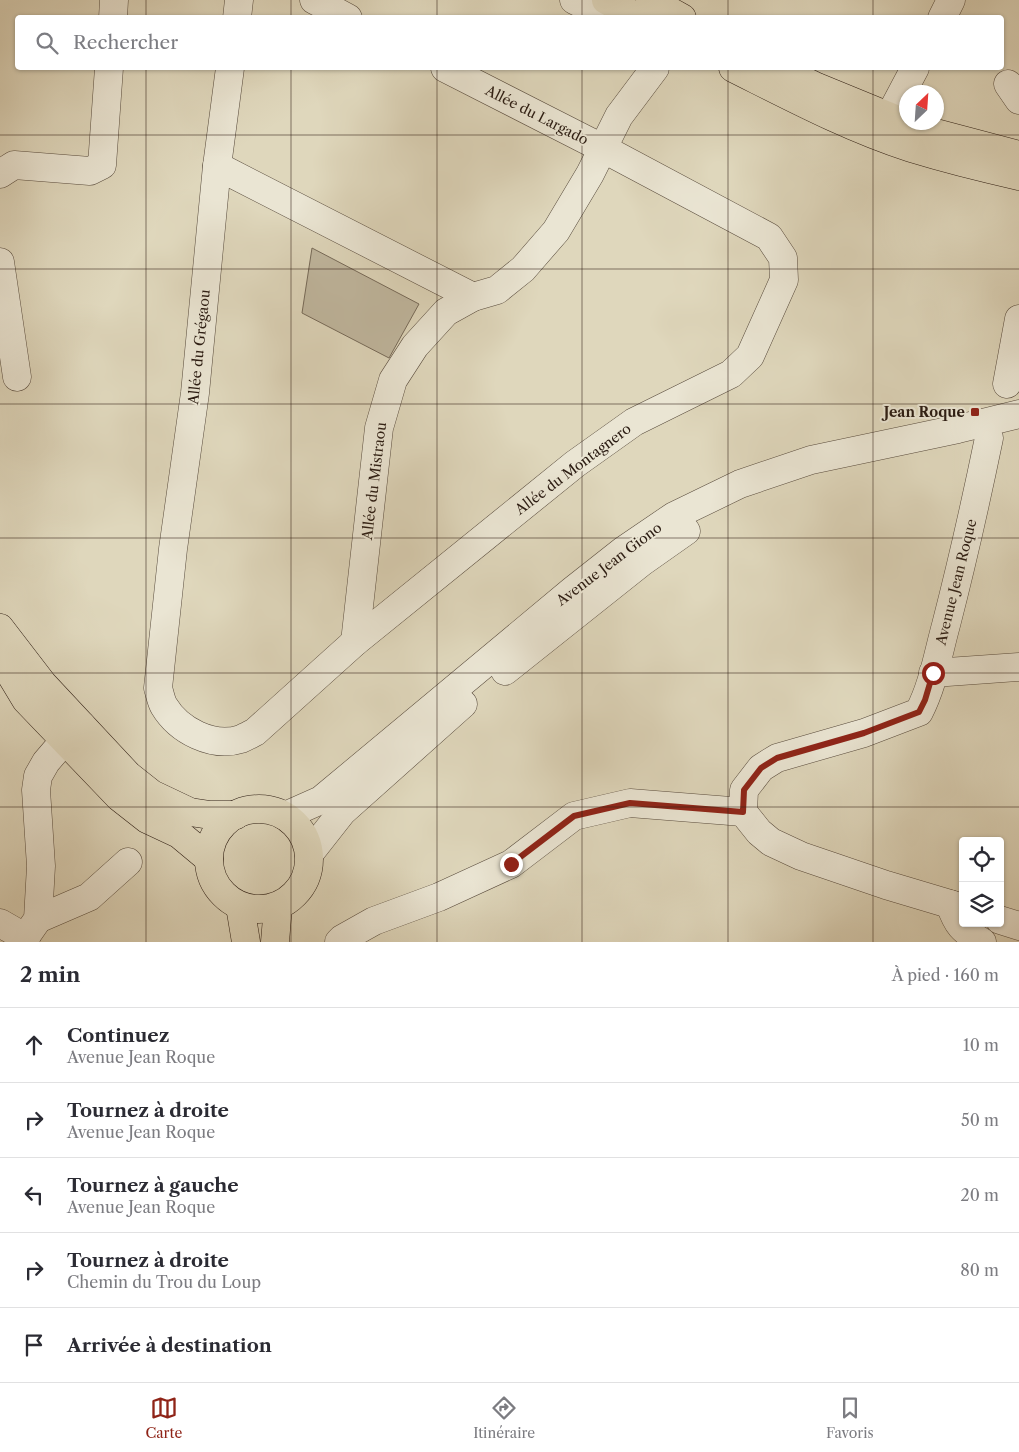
<!DOCTYPE html>
<html lang="fr">
<meta charset="utf-8">
<style>
body{margin:0;font-family:"Libre Caslon Text",serif;background:#f7f7f7;color:#2b2b33}
.controls{position:absolute;right:15px;bottom:15px;display:grid;overflow:hidden;border-radius:5px;box-shadow:0 1px 4px #0004}
.controls button{width:45px;height:45px;display:grid;place-items:center;padding:0;border:0;border-bottom:1px solid #e1e1e2;background:#fff;color:#2b2b33;font:25px sans-serif}
.compass{position:absolute;left:899px;top:85px;width:45px;height:45px;border-radius:50%;background:#fff;box-shadow:0 1px 4px #0004;rotate:25deg}
.stop{position:absolute;width:15px;height:15px;margin:-11px;border:4px solid #8f2418;border-radius:50%;background:#fff}
.stop.end{background:#8f2418;border-color:#fff;box-shadow:0 1px 5px #0008}
.list{margin:0;padding:0;list-style:none}
h2{display:flex;justify-content:space-between;align-items:center;height:65px;margin:0;padding:0 20px;font-size:21px}
h2 small{font-size:16px;font-weight:400;color:#7c7c81}
.list li{display:grid;grid-template-columns:32px 1fr auto;gap:15px;align-items:center;box-sizing:border-box;height:75px;padding:0 20px;border-top:1px solid #e1e1e2}
.list b{display:block;font-size:19px;white-space:nowrap}
.list p{margin:0;font-size:16px;white-space:nowrap;color:#7c7c81}
.list em{font-size:16px;font-style:normal;color:#7c7c81}
.icon{flex:none;width:28px;height:28px;fill:none;stroke:currentColor;stroke-width:2;stroke-linecap:round;stroke-linejoin:round}
.map{position:relative;flex:none;width:1019px;height:942px;overflow:hidden}
.search{position:absolute;background:#fff;box-shadow:0 1px 4px #0004;left:15px;right:15px;top:15px;height:55px;display:flex;align-items:center;gap:12px;box-sizing:border-box;padding:0 18px;border-radius:5px;color:#7c7c81;font-size:19px}
.sheet{height:440px;background:#fff}
nav{display:flex;justify-content:space-around;align-items:center;box-sizing:border-box;height:70px;border-top:1px solid #e1e1e2;background:#fff;font-size:14px;color:#7c7c81}
nav a{display:grid;justify-items:center;gap:2px}
nav .on{color:#8f2418}
.map>svg:first-child{display:block}
.green{fill:#c0b79f;stroke:#766a59}
.lines{fill:none;stroke-linecap:round;stroke-linejoin:round}
.minor-casing{stroke:#584b3d;stroke-width:29}
.major-casing{stroke:#2b1c13;stroke-width:29}
.minor{stroke:#eae5d3;stroke-width:28}
.major{stroke:#dfd7bc;stroke-width:28}
.route{stroke:#8f2418;stroke-width:6}
.grid{fill:none;stroke:#2b1c13;stroke-width:1;stroke-opacity:0.55}
.poi-dot{fill:#8f2418;stroke:#eae5d3;stroke-width:2}
.labels{text-anchor:middle;stroke-width:4;stroke-linejoin:round;paint-order:stroke}
.street-label{font-size:14px;fill:#2b1c13;stroke:#eae5d3}
.poi-label{font-size:14px;font-weight:bold;fill:#2b1c13;stroke:#eae5d3;text-anchor:end}
</style>
<div class="map">
<svg width="1019" height="942" viewBox="0 0 1019 942">
<rect width="100%" height="100%" fill="#dfd7bc"/>
<filter id="stains"><feTurbulence type="fractalNoise" baseFrequency=".004" numOctaves="4"/><feColorMatrix values="0 0 0 0 .2 0 0 0 0 .09 0 0 0 0 .02 0 0 0 .5 -.17"/></filter>
<radialGradient id="worn" r=".72"><stop offset=".6" stop-color="#630" stop-opacity="0"/><stop offset="1" stop-color="#630" stop-opacity=".3"/></radialGradient>
<!-- green -->
<polygon class="green" points="312,248 419,304 389,358 302,313"/>
<g class="lines">
<!-- minor casing -->
<g class="minor-casing">
<g id="minor">
<polyline points="314,0 348,18"/>
<polyline points="574,0 584,5 617,6"/>
<polyline points="113,18 114,0"/>
<polyline points="237,18 239,0"/>
<polyline points="942,18 951,0"/>
<path d="M445,68L602,148L769,237L783,258L784,280L750,356L731,374L634,422L575,464L355,642L255,732C251,734 246,737 241,739C213,748 179,731 164,706C161,701 160,694 158,688L173,549L195,393L217,166L473,297"/>
<polyline points="1008,84 1019,100"/>
<polyline points="879,136 915,68"/>
<polyline points="217,166 230,68"/>
<polyline points="0,174 14,165 90,171 102,165 109,68"/>
<polyline points="0,262 17,377"/>
<polyline points="1007,384 1019,319"/>
<polyline points="355,642 379,428 393,380 415,346 446,312 473,297 497,290 523,269 556,231 590,174 619,116 655,68"/>
<polyline points="505,671 642,562 686,531"/>
<polyline points="933,673 1019,667"/>
<polyline points="285,816 321,800 572,591 624,550 674,516 740,484 811,460 958,429 1019,414"/>
<polyline points="309,854 342,812 463,704"/>
<path d="M950,904C957,925 962,930 982,942"/>
<path d="M963,908L886,885L801,856L771,842L759,832L743,812L744,790L761,768L777,758L864,733L919,712C933,685 938,654 946,625C962,563 976,501 989,438"/>
<polyline points="38,919 89,897 128,862"/>
<polyline points="1000,920 1019,926"/>
<polyline points="0,923 26,938"/>
<polyline points="22,942 38,919 41,866 36,790 38,776 46,762 64,741 82,726"/>
<polyline points="339,942 342,939 374,921 439,897 511,864 574,816 630,803 743,812"/>
</g>
</g>
<!-- major casing -->
<g class="major-casing">
<g id="major">
<polyline points="606,0 639,18"/>
<polyline points="650,0 682,18"/>
<path d="M733,68C791,97 849,128 911,148C947,159 983,168 1019,176"/>
<polyline points="778,68 817,87 917,128 1019,155"/>
<polyline points="0,628 43,684 128,775 152,794 190,812 210,815 236,815"/>
<polyline points="0,657 26,700 119,797 147,819 179,834 209,859"/>
<circle cx="259" cy="859" r="50"/>
<polyline points="240,906 246,942"/>
<polyline points="275,942 278,906"/>
</g>
</g>
<!-- minor -->
<use href="#minor" class="minor"/>
<!-- major -->
<use href="#major" class="major"/>
</g>
<g class="lines">
<!-- route -->
<polyline class="route" points="511,864 574,816 630,803 743,812 744,790 761,768 777,758 864,733 919,712 925,700 933,673"/>
</g>
<!-- grid -->
<path class="grid" d="M146,0V18M291,0V18M437,0V18M582,0V18M728,0V18M873,0V18M146,68V942M291,68V942M437,68V942M582,68V942M728,68V942M873,68V942M0,135H1019M0,269H1019M0,404H1019M0,538H1019M0,673H1019M0,807H1019"/>
<!-- markers -->
<rect class="poi-dot" x="970" y="407" width="10" height="10" rx="2.5"/>
<g class="labels">
<!-- street labels -->
<g class="street-label">
<text transform="translate(537 115) rotate(27)" y="5">Allée du Largado</text>
<text transform="translate(199 347) rotate(-84)" y="5">Allée du Grégaou</text>
<text transform="translate(573 469) rotate(-37)" y="5">Allée du Montagnero</text>
<text transform="translate(374 481) rotate(-83)" y="5">Allée du Mistraou</text>
<text transform="translate(609 564) rotate(-37)" y="5">Avenue Jean Giono</text>
<text transform="translate(956 582) rotate(-76)" y="5">Avenue Jean Roque</text>
</g>
<!-- poi labels -->
<g class="poi-label">
<text x="965" y="417">Jean Roque</text>
</g>
</g>
<rect width="100%" height="100%" filter="url(#stains)"/>
<rect width="100%" height="100%" fill="url(#worn)"/>
</svg>
<div class="controls">
<button><svg class="icon" aria-label="locate" viewBox="0 0 24 24"><circle cx="12" cy="12" r="6"/><path d="M12 2v4M12 18v4M2 12h4M18 12h4"/></svg></button>
<button><svg class="icon" aria-label="layers" viewBox="0 0 24 24"><path d="M12 4l9 5-9 5-9-5zM3 14l9 5 9-5"/></svg></button>
</div>
<svg class="compass" viewBox="-18 -18 36 36"><path d="M0-13l5 13h-10z" fill="#e53935"/><path d="M0 13l5-13h-10z" fill="#7c7c81"/></svg>
<div class="stop" style="left:933px;top:673px"></div>
<div class="stop end" style="left:511px;top:864px"></div>
<div class="search"><svg class="icon" aria-label="search" viewBox="0 0 24 24"><circle cx="10" cy="10" r="6"/><path d="M15 15l6 6"/></svg>Rechercher</div>
</div>
<section class="sheet">
<h2>2 min<small>À pied · 160 m</small></h2>
<ul class="list">
<li><svg class="icon" aria-label="ahead" viewBox="0 0 24 24"><path d="M12 20V5M6 11l6-6 6 6"/></svg><div><b>Continuez</b><p>Avenue Jean Roque</p></div><em>10 m</em></li>
<li><svg class="icon" aria-label="right" viewBox="0 0 24 24"><path d="M7 20v-9h11M14 6l5 5-5 5"/></svg><div><b>Tournez à droite</b><p>Avenue Jean Roque</p></div><em>50 m</em></li>
<li><svg class="icon" aria-label="left" viewBox="0 0 24 24"><path d="M17 20v-9H6M10 6l-5 5 5 5"/></svg><div><b>Tournez à gauche</b><p>Avenue Jean Roque</p></div><em>20 m</em></li>
<li><svg class="icon" aria-label="right" viewBox="0 0 24 24"><path d="M7 20v-9h11M14 6l5 5-5 5"/></svg><div><b>Tournez à droite</b><p>Chemin du Trou du Loup</p></div><em>80 m</em></li>
<li><svg class="icon" aria-label="arrive" viewBox="0 0 24 24"><path d="M6 21V4h12l-3 4 3 4H6"/></svg><div><b>Arrivée à destination</b></div></li>
</ul>
</section>
<nav>
<a class="on"><svg class="icon" aria-label="map" viewBox="0 0 24 24"><path d="M3 6l6-2 6 2 6-2v14l-6 2-6-2-6 2zM9 4v14M15 6v14"/></svg>Carte</a>
<a><svg class="icon" aria-label="directions" viewBox="0 0 24 24"><path d="M12 3l9 9-9 9-9-9zM9 14v-3h6M13 9l2 2-2 2"/></svg>Itinéraire</a>
<a><svg class="icon" aria-label="saved" viewBox="0 0 24 24"><path d="M7 4h10v16l-5-4-5 4z"/></svg>Favoris</a>
</nav>
